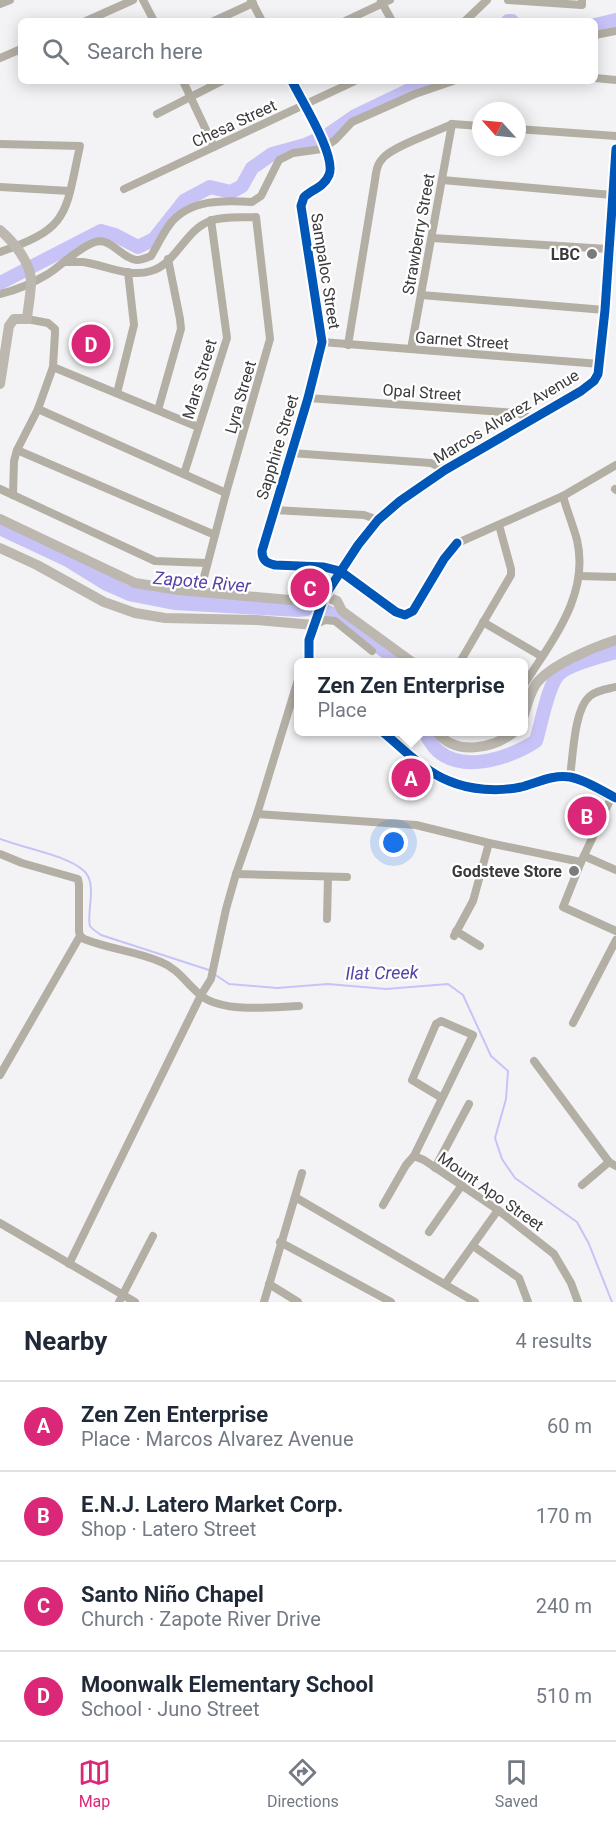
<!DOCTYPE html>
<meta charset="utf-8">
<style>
body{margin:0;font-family:Roboto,sans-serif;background:#f6f6f7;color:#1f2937}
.compass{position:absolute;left:472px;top:102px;width:54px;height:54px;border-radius:50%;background:#fff;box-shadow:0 3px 15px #0003;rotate:297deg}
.you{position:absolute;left:394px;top:843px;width:21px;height:21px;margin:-15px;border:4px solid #fff;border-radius:50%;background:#1a73e8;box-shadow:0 0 0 9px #1a73e833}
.badge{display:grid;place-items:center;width:39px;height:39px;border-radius:50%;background:#db2777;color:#fff;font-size:20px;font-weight:700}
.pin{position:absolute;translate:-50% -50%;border:3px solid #fff;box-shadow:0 2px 6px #0006}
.popup{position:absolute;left:294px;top:658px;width:234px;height:78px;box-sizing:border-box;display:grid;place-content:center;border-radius:9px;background:#fff;filter:drop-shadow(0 2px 4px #0005);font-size:20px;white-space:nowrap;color:#747a83}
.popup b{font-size:22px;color:#1f2937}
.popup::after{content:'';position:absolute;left:50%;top:100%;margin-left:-12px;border:12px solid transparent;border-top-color:#fff}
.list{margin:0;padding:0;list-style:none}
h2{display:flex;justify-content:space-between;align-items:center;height:78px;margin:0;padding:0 24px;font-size:26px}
h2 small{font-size:20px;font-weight:400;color:#747a83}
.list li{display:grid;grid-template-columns:39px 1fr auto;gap:18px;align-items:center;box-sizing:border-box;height:90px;padding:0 24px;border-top:2px solid #e0e1e3}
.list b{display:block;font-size:22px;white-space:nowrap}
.list p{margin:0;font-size:20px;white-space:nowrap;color:#747a83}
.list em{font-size:20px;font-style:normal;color:#747a83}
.icon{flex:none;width:33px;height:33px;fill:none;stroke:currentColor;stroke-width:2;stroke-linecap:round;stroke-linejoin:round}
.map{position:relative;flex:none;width:616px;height:1302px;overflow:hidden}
.search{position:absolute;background:#fff;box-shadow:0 3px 15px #0003;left:18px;right:18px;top:18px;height:66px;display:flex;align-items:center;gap:15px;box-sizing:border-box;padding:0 21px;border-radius:9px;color:#747a83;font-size:22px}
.sheet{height:438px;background:#fff}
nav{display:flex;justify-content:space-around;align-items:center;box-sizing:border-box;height:84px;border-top:2px solid #e0e1e3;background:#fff;font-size:16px;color:#747a83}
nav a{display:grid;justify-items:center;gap:3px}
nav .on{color:#db2777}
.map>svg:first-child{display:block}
.water{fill:#c8c3f7}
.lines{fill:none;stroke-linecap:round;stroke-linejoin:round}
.stream{stroke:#c8c3f7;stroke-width:2}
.river{stroke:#c8c3f7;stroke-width:14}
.street{stroke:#b3afa4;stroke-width:8}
.secondary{stroke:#bcb8af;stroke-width:10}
.cycleway-casing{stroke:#fff;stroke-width:13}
.cycleway{stroke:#0057b8;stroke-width:9}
.poi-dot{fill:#7b7b7e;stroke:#fff;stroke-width:2}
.labels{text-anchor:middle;stroke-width:4.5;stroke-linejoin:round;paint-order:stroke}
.street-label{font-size:16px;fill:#3b3b3d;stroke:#fff}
.poi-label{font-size:16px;font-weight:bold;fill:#3b3b3d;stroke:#fff;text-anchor:end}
.water-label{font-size:18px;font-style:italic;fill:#5742a8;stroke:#fff}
</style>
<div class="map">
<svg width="616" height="1302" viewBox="0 0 616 1302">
<rect width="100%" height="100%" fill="#f3f3f6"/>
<!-- water -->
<polygon class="water" points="0,523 84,561 127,585 194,594 312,602 314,603 309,616 298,617 174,610 128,601 103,590 64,566 0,536"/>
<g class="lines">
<!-- stream -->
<g class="stream">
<path d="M0,839C23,848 67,855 84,871C98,883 86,914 90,926C93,930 97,932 101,935L209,970"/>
<polyline points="214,974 229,984 277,988 328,984 386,989 448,984 463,995 491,1056 508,1071 506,1099 495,1138 502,1159 515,1178 577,1222 589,1244 612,1302"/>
</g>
<!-- river -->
<g class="river">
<polyline points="508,21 512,21"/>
<polyline points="595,25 616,20"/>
<polyline points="0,283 101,231 115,235 138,247 154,239 184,201 210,187 231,192 242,186 252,168 272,154 305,145 329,134 355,116 428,81"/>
<polyline points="295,608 315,608 336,615 399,662"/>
<path d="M424,732C428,737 432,746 438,751C465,774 511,757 536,741C541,725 548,684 559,674C569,664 602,656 616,652"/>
</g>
<!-- street -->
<g class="street">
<polyline points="143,0 154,21"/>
<polyline points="251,0 262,21"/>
<polyline points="508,0 582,5 582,0"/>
<polyline points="381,1 392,21"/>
<polyline points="0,4 10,0"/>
<polyline points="86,21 133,0"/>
<polyline points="214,21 253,3"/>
<polyline points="345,21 390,0"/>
<polyline points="465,21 487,0"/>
<polyline points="595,35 616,31"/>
<polyline points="0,58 21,49"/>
<polyline points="595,78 616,80"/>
<polyline points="183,81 214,147"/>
<path d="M292,81C301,100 337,156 329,175C324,187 313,189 304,197L301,206L322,342L308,398L262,551C262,560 266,563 275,565L324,567L340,571L396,612L405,615L413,611L444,559L457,543"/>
<polyline points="157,114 222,81"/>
<polyline points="452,124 481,126"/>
<polyline points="517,129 616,136"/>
<path d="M0,144L80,146C65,213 71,228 0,252"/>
<polyline points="442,180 612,195"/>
<polyline points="0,187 70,191"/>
<polyline points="124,189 355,81"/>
<polyline points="432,238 608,249"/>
<path d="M64,262C70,262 77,262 83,262C105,265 129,278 151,271C176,264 185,230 210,221C223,216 242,218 256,217L270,339L226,493L203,581"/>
<path d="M0,294C17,290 33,283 48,274C63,264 78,248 95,242C111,237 122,259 137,260C141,260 146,258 151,256C157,246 163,233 170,224C189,199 225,200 252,202L261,196L279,160L293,153L322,149L335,140L352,122L415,94L453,81"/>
<polyline points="421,295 605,310"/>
<polyline points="322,342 600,364"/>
<path d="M348,345L375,180C376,172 377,164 383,158C393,146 436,132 452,124"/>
<polyline points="411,349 452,124"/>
<polyline points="53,367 198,427"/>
<polyline points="117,393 134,325 128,272"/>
<polyline points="308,398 518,413 532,419"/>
<polyline points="38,409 226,493"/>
<polyline points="158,410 181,329 180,319 168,259"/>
<polyline points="17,450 215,535"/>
<polyline points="291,453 431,463 445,470"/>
<polyline points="184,474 227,338 211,220"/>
<polyline points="0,489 155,561 207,563"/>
<polyline points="615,489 616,490"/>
<polyline points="13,495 14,461 17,450 38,409 53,367 55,333 55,329 48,323 27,319"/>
<polyline points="274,510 364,515 378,520"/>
<polyline points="462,541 563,496 616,465"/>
<polyline points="579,576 616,577"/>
<polyline points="483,622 541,656"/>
<polyline points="314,625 325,620 335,621 372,651"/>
<polyline points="460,662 511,575 511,569 499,525"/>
<path d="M524,685C551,641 590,596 577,540C573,525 567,511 563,496"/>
<path d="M570,777C573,756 574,709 590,696C597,690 607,689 616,687"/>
<polyline points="612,796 581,862 563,907 616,931"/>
<polyline points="257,814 416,825 489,843 581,862"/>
<path d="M0,854L22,863L78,879L79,885V931L80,936L84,939C109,949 136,951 161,962C179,969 188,986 203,997C226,1013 273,1007 299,1006"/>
<polyline points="584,856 616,870"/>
<polyline points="236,874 347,877"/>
<polyline points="327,919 328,877"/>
<polyline points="456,931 480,946"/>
<polyline points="454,936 473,901 489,843"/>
<polyline points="573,1023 616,940"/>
<polyline points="534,1061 609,1162 616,1166"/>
<polyline points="0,1075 80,936"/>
<polyline points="414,1156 473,1035 441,1021 436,1024 412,1080 442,1098"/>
<polyline points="435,1168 469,1104"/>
<polyline points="582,1185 609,1162"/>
<polyline points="295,1197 475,1302"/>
<polyline points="383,1205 406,1165 414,1156 424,1160 498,1210 554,1254 571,1283 578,1302"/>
<polyline points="0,1223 135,1302"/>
<polyline points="429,1232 462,1185"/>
<polyline points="280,1242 391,1302"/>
<polyline points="473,1246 519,1278 528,1302"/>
<polyline points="69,1264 201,995 211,979 226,909 236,874 257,814 298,680"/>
<polyline points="269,1284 298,1302"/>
<polyline points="445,1284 498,1210"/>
<polyline points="119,1302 153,1236"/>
<polyline points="264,1302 302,1173"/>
</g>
<!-- secondary -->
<g class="secondary">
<path d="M0,230C13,241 31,263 31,281C31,294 28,307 27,319H14L9,326L0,384"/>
<polyline points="0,519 135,583 178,590 290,600 327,597 337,601 342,611 412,662"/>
<polyline points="0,548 37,565 104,602 135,613 165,618 257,620 314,625"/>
<polyline points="309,662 309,640 324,597 358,545 378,520 400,501 445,470 581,391 594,381 598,374 605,310 616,149"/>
<path d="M524,715C527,705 530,693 536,684C550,665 594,647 616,640"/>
<path d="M383,732C403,749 424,771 449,781C470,790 498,792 521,787C536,783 554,774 570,777C586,780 602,791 616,798"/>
<path d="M437,732C455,756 493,749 514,732"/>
</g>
<!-- cycleway casing -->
<g class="cycleway-casing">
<g id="cycleway">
<path d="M292,81C301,100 337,156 329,175C324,187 313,189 304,197L301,206L322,342L308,398L262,551C262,560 266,563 275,565L324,567L340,571L396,612L405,615L413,611L444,559L457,543"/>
<polyline points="309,662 309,640 324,597 358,545 378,520 400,501 445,470 581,391 594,381 598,374 605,310 616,149"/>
<path d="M383,732C403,749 424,771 449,781C470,790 498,792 521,787C536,783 554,774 570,777C586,780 602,791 616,798"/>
</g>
</g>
<!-- cycleway -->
<use href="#cycleway" class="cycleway"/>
</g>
<!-- markers -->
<g class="poi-dot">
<circle cx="592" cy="254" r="6"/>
<circle cx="574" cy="871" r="6"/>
</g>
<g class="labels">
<!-- street labels -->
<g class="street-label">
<text transform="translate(234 123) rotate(-25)" y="6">Chesa Street</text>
<text transform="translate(418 234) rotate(-80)" y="6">Strawberry Street</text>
<text transform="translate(326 271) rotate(81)" y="6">Sampaloc Street</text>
<text transform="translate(462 340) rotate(4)" y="6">Garnet Street</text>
<text transform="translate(199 379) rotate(-73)" y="6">Mars Street</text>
<text transform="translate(422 392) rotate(4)" y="6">Opal Street</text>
<text transform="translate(240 397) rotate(-74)" y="6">Lyra Street</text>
<text transform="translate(506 416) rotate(-31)" y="6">Marcos Alvarez Avenue</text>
<text transform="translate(277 447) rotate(-73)" y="6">Sapphire Street</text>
<text transform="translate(491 1191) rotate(35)" y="6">Mount Apo Street</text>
</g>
<!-- poi labels -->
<g class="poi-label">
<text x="580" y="260">LBC</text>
<text x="562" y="877">Godsteve Store</text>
</g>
<!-- water labels -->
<g class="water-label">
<text transform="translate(202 582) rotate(5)" y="6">Zapote River</text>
<text transform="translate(382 973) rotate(-1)" y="6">Ilat Creek</text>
</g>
</g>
</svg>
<svg class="compass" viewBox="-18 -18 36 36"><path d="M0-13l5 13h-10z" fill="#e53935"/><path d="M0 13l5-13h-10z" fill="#747a83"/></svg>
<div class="you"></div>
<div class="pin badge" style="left:411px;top:778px">A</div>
<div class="popup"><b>Zen Zen Enterprise</b>Place</div>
<div class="pin badge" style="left:587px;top:816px">B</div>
<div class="pin badge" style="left:310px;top:588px">C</div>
<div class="pin badge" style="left:91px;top:344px">D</div>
<div class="search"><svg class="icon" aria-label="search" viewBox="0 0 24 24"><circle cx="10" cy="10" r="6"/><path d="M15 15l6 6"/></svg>Search here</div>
</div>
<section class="sheet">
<h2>Nearby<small>4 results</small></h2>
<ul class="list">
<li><span class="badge">A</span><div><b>Zen Zen Enterprise</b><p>Place · Marcos Alvarez Avenue</p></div><em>60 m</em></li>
<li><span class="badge">B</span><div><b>E.N.J. Latero Market Corp.</b><p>Shop · Latero Street</p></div><em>170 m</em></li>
<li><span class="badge">C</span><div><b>Santo Niño Chapel</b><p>Church · Zapote River Drive</p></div><em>240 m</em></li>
<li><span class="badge">D</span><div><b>Moonwalk Elementary School</b><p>School · Juno Street</p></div><em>510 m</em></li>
</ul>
</section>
<nav>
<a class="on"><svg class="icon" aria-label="map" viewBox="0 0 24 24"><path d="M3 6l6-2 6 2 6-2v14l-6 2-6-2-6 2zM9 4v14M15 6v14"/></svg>Map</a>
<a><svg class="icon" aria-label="directions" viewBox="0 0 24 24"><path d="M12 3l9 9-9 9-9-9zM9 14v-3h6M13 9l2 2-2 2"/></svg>Directions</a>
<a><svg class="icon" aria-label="saved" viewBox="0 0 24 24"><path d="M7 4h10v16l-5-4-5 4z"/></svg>Saved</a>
</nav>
